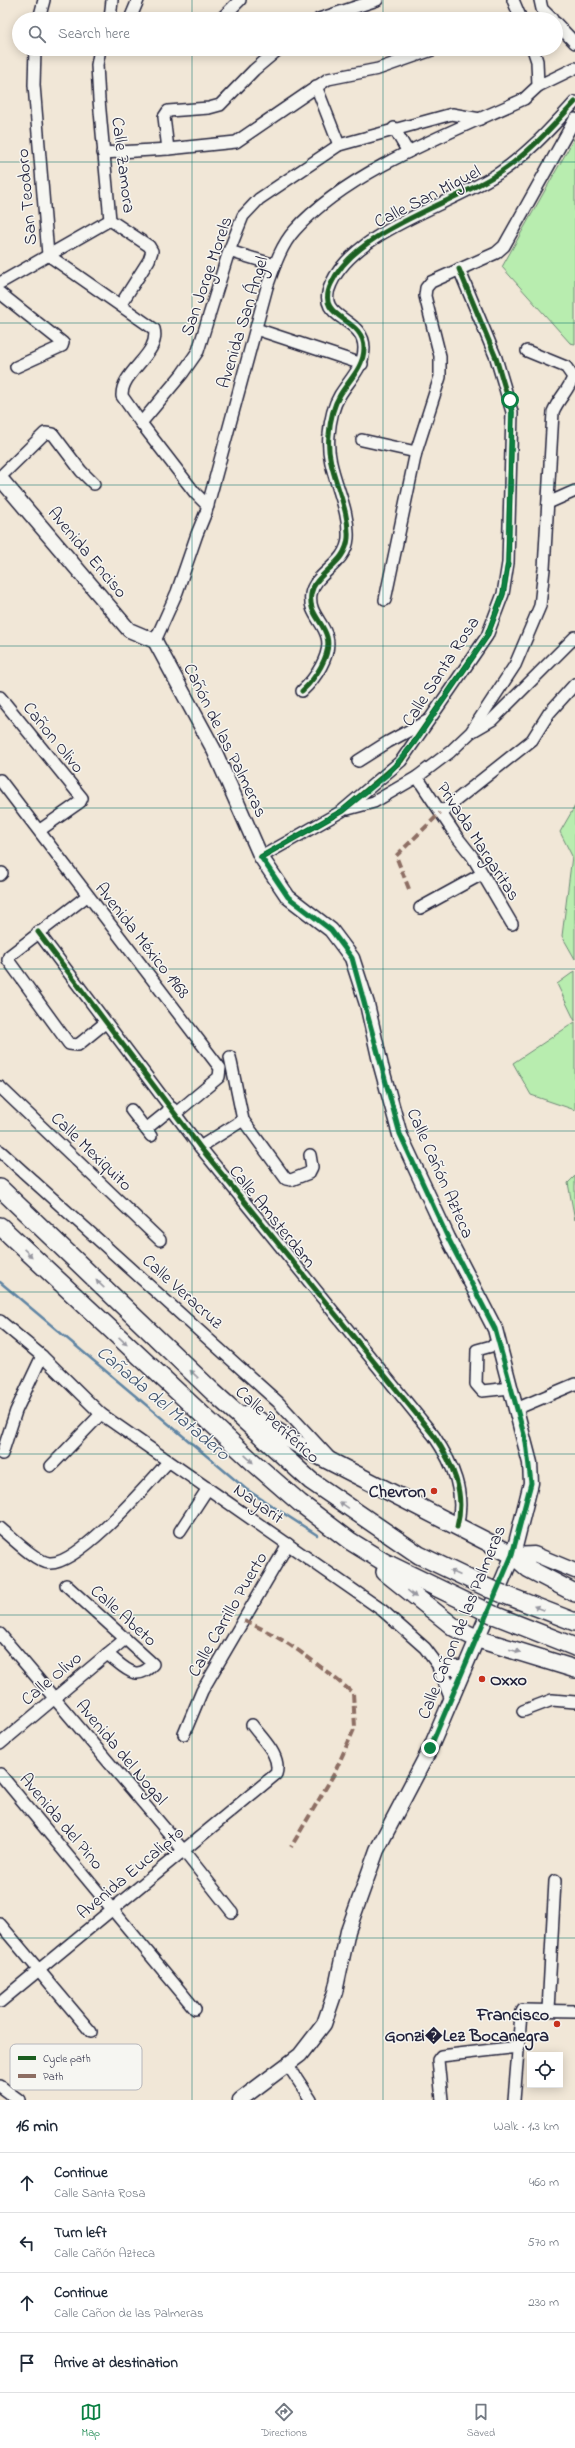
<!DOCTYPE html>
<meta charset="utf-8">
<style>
body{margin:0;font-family:"Indie Flower",sans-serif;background:#f2f2f3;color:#1f2937}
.controls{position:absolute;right:12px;bottom:12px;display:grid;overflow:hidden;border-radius:0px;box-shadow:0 2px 10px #0003}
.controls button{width:36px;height:36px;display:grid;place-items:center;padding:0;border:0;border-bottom:1px solid #e0e1e3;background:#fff;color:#1f2937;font:20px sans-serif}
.stop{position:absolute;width:12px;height:12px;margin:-9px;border:3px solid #0b8043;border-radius:50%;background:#fff}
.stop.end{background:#0b8043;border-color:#fff;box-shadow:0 1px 4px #0008}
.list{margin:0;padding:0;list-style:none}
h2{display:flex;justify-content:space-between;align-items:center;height:52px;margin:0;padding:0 16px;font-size:17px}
h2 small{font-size:13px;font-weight:400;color:#747a83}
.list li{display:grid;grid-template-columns:26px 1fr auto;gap:12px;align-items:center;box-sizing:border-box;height:60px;padding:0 16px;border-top:1px solid #e0e1e3}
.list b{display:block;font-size:15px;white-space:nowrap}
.list p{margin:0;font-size:13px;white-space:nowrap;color:#747a83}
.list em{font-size:13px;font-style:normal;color:#747a83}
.icon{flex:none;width:22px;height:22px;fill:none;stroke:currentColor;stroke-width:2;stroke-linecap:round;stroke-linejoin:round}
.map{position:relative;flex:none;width:575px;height:2100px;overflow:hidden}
.search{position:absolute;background:#fff;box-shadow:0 2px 10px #0003;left:12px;right:12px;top:12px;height:44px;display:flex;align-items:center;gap:10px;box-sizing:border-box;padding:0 14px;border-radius:22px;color:#747a83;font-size:15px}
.sheet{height:292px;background:#fff}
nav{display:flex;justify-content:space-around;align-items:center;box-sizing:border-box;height:56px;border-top:1px solid #e0e1e3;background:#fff;font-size:11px;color:#747a83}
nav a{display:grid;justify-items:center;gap:2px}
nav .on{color:#0b8043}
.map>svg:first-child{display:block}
.green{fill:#b8edaf;stroke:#6d8875}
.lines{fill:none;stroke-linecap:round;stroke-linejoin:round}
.stream{stroke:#6085a4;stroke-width:2.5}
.minor-casing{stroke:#22223b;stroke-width:14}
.major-casing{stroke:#22223b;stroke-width:17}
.highway-casing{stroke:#22223b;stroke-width:20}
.minor{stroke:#f6f6f2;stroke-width:11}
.major{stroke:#f6f6f2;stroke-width:14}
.highway{stroke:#f6f6f2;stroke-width:17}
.highway-bridge-casing{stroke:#22223b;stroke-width:20;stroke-linecap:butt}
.highway-bridge{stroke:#f6f6f2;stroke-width:17}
.quiet{stroke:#8d6e63;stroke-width:4;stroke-dasharray:8 4;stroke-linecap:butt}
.cycleway-casing{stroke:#f6f6f2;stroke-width:8}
.cycleway{stroke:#1b5e20;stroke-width:5}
.oneway{fill:#9797a0}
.route{stroke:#0b8043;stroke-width:5}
.grid{fill:none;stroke:#0f766e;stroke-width:1;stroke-opacity:0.55}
.poi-dot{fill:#c8321e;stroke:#f6f6f2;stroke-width:1.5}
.labels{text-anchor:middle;stroke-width:3;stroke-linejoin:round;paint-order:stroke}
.street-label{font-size:18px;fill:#22223b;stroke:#f6f6f2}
.poi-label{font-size:18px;font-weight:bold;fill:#22223b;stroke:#f6f6f2;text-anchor:end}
.water-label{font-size:19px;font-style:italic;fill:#415470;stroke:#f6f6f2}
.key{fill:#f6f6f2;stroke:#b6b6bb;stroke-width:1}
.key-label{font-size:11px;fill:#22223b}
</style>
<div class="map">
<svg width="575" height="2100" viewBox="0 0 575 2100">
<rect width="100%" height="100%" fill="#f1e7d7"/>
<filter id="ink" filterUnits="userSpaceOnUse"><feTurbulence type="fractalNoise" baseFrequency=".025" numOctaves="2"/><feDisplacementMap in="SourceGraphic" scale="8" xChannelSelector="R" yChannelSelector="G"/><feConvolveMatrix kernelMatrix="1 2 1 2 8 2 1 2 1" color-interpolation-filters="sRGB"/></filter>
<g filter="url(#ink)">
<!-- green -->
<g class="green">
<polygon points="575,137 575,344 570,343 502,267"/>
<polygon points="575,806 575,959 562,936 572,856 560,832"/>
<polygon points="575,971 575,1021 557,984"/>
<polygon points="575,1022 575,1110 531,1095 513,1063"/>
<polygon points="575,1176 575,1220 568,1183"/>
</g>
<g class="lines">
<!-- stream -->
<polyline class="stream" points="0,1282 246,1489 317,1535"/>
<!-- minor casing -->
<g class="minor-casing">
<g id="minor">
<polyline points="513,0 521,19"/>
<polyline points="540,0 542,9 552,19"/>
<polyline points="39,19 44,0"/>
<polyline points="110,19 112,0"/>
<polyline points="130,19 138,0"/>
<polyline points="221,19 240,0"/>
<polyline points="319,19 377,0"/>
<polyline points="556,23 575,43"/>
<path d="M35,49L34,85L48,255L154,329C161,354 121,371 122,396L141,423L195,493L208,506"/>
<polyline points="100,49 97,65 99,100 110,220 149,246 152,251 149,260 121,304"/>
<polyline points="316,86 339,145"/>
<polyline points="538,86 575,68"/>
<polyline points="394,128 408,152"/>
<polyline points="168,149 164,117 168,111 209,108 220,105 254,70 279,49"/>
<polyline points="103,153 168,149 236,142 328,79 378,69 435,49"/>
<polyline points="229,251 275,265"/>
<polyline points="0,283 110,220"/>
<polyline points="0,293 63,343 62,346 16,367"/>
<polyline points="256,329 362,364"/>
<polyline points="141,423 182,374 198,351 229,251 243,216 259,199 339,145 452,114 480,119"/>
<polyline points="362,440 416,452"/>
<polyline points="0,477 45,433 53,434 81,471 94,484"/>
<polyline points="548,503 575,491"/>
<polyline points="385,600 416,452 440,377 440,356 425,296 426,288 431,282 496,253 504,246 575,119"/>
<path d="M155,641L177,592L197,534L206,512L267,287C274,267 281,245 295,230C348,171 452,132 524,99L538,86L537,61L533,49"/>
<path d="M302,691C314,680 332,655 327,637C323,621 308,613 311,594C315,572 346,565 348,538C350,503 325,470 329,435C330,421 332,408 340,395C349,380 364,367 364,348C364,316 314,320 331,284C355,230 451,205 499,173C529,153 551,128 575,102"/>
<polyline points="0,697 82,798 80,802 40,830"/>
<polyline points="473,731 492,720 575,637"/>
<polyline points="358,761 388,742 427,721"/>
<polyline points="417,777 457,837 472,856 512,924"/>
<polyline points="0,780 220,1068 219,1077 176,1113"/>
<path d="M348,809L374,802L417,777L450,752L471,732L515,665L540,606L544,569L553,412C558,399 569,390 573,377L566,367L527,351"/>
<polyline points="440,813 532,740 549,713 575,684"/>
<polyline points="261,857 342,811 401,761 487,636 503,594 508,563 512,412 496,358 459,269"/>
<polyline points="0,875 2,873"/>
<polyline points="87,896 9,956 8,960 69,1044 78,1045 105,1023"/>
<polyline points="420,908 482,874"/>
<path d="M38,932L200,1147L434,1436C453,1464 466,1493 457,1527"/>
<polyline points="230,1057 243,1120 286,1179 291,1180 309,1173 312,1167 310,1155"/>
<polyline points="0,1087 160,1240"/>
<polyline points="131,1110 151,1136"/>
<polyline points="146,1129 172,1108"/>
<polyline points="200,1147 243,1120"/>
<polyline points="0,1151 278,1402 329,1457"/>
<polyline points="0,1321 42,1356 101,1414 382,1610 425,1648 440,1668"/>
<polyline points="499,1344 477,1350 476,1384 482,1391 510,1388"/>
<polyline points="516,1409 575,1384"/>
<polyline points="2,1454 16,1411 42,1356"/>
<polyline points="51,1466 101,1414"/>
<path d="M0,1528C11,1537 36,1562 49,1563C78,1566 148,1484 168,1462"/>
<polyline points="180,1531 208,1488"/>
<path d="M66,1585L153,1664C135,1684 124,1666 107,1654"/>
<polyline points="0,1634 183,1850 232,1912"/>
<polyline points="523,1711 552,1700 575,1702"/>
<polyline points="184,1734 202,1691 288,1544"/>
<polyline points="0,1744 125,1639"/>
<polyline points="0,1774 195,2009"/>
<polyline points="0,1924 91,2032"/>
<path d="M0,2002L276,1774C282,1756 262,1739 252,1725"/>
<polyline points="548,2010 555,1881"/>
<polyline points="288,2065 311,2100"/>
<polyline points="0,2086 19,2100"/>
<polyline points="442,2100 438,2060 441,2056 518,2047"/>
<polyline points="514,2100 521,2014 523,2010 575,2011"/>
</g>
</g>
<!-- major casing -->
<g class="major-casing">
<g id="major">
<polyline points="0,478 129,630 155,641 214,750 261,857 288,897 331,930 352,958 367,1004 381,1066 400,1135 448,1238 495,1329 530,1463 531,1483 513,1555 430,1749 377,1850 348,1931 335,1992 324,2024 300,2055 240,2100"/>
<polyline points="513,1555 534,1554 575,1571"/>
<polyline points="452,1698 440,1668 464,1668"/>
</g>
</g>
<!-- highway casing -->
<g class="highway-casing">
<g id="highway">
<polyline points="0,1188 213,1392 311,1481 419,1555 490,1589"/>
<polyline points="0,1226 254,1463 300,1503 350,1541 384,1562 483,1610"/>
<polyline points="248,1414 304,1448 513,1555 529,1569 575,1593"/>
<polyline points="385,1572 455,1628 478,1639 575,1669"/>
<polyline points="503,1594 575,1622"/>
<polyline points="494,1615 575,1647"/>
</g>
</g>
<!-- minor -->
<use href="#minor" class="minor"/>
<!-- major -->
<use href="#major" class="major"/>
<!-- highway -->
<use href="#highway" class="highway"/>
<!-- highway-bridge casing -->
<g class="highway-bridge-casing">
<g id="highway-bridge">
<polyline points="490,1589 503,1594"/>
<polyline points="483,1610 494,1615"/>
</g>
</g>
<!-- highway-bridge -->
<use href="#highway-bridge" class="highway-bridge"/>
<!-- quiet -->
<g class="quiet">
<polyline points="409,889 396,856 440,813"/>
<path d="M244,1621C285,1637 319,1665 353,1693L355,1727L334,1774L291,1847"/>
</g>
<!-- cycleway casing -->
<g class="cycleway-casing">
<g id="cycleway">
<path d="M302,691C314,680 332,655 327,637C323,621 308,613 311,594C315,572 346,565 348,538C350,503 325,470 329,435C330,421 332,408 340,395C349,380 364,367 364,348C364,316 314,320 331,284C355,230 451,205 499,173C529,153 551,128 575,102"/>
<polyline points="261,857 342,811 401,761 487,636 503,594 508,563 512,412 496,358 459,269"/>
<path d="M38,932L200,1147L434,1436C453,1464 466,1493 457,1527"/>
</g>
</g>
<!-- cycleway -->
<use href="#cycleway" class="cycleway"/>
</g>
<!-- one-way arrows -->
<defs><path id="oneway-solid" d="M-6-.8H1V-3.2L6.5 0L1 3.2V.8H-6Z"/></defs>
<g class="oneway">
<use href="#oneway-solid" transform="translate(28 1253) rotate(43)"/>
<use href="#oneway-solid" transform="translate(100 1284) rotate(-136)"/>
<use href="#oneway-solid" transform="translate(123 1341) rotate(43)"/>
<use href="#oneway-solid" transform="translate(194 1374) rotate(-136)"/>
<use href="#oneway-solid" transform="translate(249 1459) rotate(43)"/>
<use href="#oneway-solid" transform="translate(344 1505) rotate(-145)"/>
<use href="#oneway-solid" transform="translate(455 1573) rotate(-156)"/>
<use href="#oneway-solid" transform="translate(412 1594) rotate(39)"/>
<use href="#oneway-solid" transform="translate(539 1608) rotate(-159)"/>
<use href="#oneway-solid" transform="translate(515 1651) rotate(16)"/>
</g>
</g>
<g class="lines" filter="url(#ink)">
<!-- route -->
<polyline class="route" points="430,1748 512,1555 531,1483 526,1442 495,1329 448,1238 400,1134 352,958 331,930 288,897 261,857 342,811 388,774 414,743 487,636 503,594 508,563 512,412 510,400"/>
</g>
<!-- grid -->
<path class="grid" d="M192,0V19M383,0V19M192,49V2100M383,49V2100M0,162H575M0,323H575M0,485H575M0,646H575M0,808H575M0,969H575M0,1131H575M0,1292H575M0,1454H575M0,1615H575M0,1777H575M0,1938H575"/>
<!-- markers -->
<g class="poi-dot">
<circle cx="434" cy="1491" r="4"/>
<circle cx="482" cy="1679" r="4"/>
<circle cx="557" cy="2024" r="4"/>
</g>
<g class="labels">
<!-- street labels -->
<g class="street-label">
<text transform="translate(124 165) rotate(83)" y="6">Calle Zamora</text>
<text transform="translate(427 196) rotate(-27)" y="6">Calle San Miguel</text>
<text transform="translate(26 197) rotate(-95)" y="6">San Teodoro</text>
<text transform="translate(206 276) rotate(-71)" y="6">San Jorge Morels</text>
<text transform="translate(242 322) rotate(-73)" y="6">Avenida San Ángel</text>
<text transform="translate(88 552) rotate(50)" y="6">Avenida Enciso</text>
<text transform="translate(440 671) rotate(-57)" y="6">Calle Santa Rosa</text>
<text transform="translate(54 737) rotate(51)" y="6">Cañon Olivo</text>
<text transform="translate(226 740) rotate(64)" y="6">Cañón de las Palmeras</text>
<text transform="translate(479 841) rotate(57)" y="6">Privada Margaritas</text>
<text transform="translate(143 940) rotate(52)" y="6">Avenida México 1968</text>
<text transform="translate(92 1151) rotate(44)" y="6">Calle Mexiquito</text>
<text transform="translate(441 1173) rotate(66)" y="6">Calle Cañón Azteca</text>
<text transform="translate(273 1216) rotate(51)" y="6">Calle Amsterdam</text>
<text transform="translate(183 1291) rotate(42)" y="6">Calle Veracruz</text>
<text transform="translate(278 1424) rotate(42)" y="6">Calle Periférico</text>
<text transform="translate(259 1503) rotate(35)" y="6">Nayarit</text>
<text transform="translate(227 1614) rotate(-60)" y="6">Calle Carrillo Puerto</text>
<text transform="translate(124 1615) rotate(42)" y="6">Calle Abeto</text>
<text transform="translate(461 1622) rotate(-68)" y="6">Calle Cañon de las Palmeras</text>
<text transform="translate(51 1678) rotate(-40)" y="6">Calle Olivo</text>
<text transform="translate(122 1752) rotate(50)" y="6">Avenida del Nogal</text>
<text transform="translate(62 1821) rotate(50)" y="6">Avenida del Pino</text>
<text transform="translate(130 1872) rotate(-40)" y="6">Avenida Eucalipto</text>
</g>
<!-- poi labels -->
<g class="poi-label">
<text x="426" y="1497">Chevron</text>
<text x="490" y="1685" text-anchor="start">Oxxo</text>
<text x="549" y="2020">Francisco<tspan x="549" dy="21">Gonzi�Lez Bocanegra</tspan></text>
</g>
<!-- water labels -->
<g class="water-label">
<text transform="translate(164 1402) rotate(40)" y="7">Cañada del Matadero</text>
</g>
</g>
<!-- legend -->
<rect x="10" y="2044" width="132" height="46" rx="6" class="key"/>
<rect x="18" y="2056" width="18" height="4" fill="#1b5e20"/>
<rect x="18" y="2074" width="18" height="4" fill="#8d6e63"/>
<g class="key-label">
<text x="43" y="2062">Cycle path</text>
<text x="43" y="2080">Path</text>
</g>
</svg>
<div class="controls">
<button><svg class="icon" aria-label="locate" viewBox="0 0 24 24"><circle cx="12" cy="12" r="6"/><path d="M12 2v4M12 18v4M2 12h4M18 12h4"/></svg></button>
</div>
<div class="stop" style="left:510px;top:400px"></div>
<div class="stop end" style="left:430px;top:1748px"></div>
<div class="search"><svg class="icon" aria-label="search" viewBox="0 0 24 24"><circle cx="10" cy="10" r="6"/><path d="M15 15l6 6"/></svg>Search here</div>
</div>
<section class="sheet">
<h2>16 min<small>Walk · 1.3 km</small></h2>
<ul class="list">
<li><svg class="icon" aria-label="ahead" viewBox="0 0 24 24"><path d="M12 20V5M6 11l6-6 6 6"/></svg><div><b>Continue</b><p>Calle Santa Rosa</p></div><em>460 m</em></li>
<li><svg class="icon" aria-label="left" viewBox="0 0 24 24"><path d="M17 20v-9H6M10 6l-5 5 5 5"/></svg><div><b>Turn left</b><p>Calle Cañón Azteca</p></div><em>570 m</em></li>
<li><svg class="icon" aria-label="ahead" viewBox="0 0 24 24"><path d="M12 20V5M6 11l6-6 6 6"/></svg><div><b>Continue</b><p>Calle Cañon de las Palmeras</p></div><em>230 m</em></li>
<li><svg class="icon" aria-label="arrive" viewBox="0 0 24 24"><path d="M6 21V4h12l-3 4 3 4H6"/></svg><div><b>Arrive at destination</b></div></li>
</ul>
</section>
<nav>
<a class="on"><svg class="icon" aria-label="map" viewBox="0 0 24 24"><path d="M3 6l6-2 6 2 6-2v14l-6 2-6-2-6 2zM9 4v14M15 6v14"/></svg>Map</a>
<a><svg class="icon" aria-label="directions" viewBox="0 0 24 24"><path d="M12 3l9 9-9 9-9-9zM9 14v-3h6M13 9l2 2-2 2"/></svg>Directions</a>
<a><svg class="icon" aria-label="saved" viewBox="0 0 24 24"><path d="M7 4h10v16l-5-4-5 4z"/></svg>Saved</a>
</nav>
